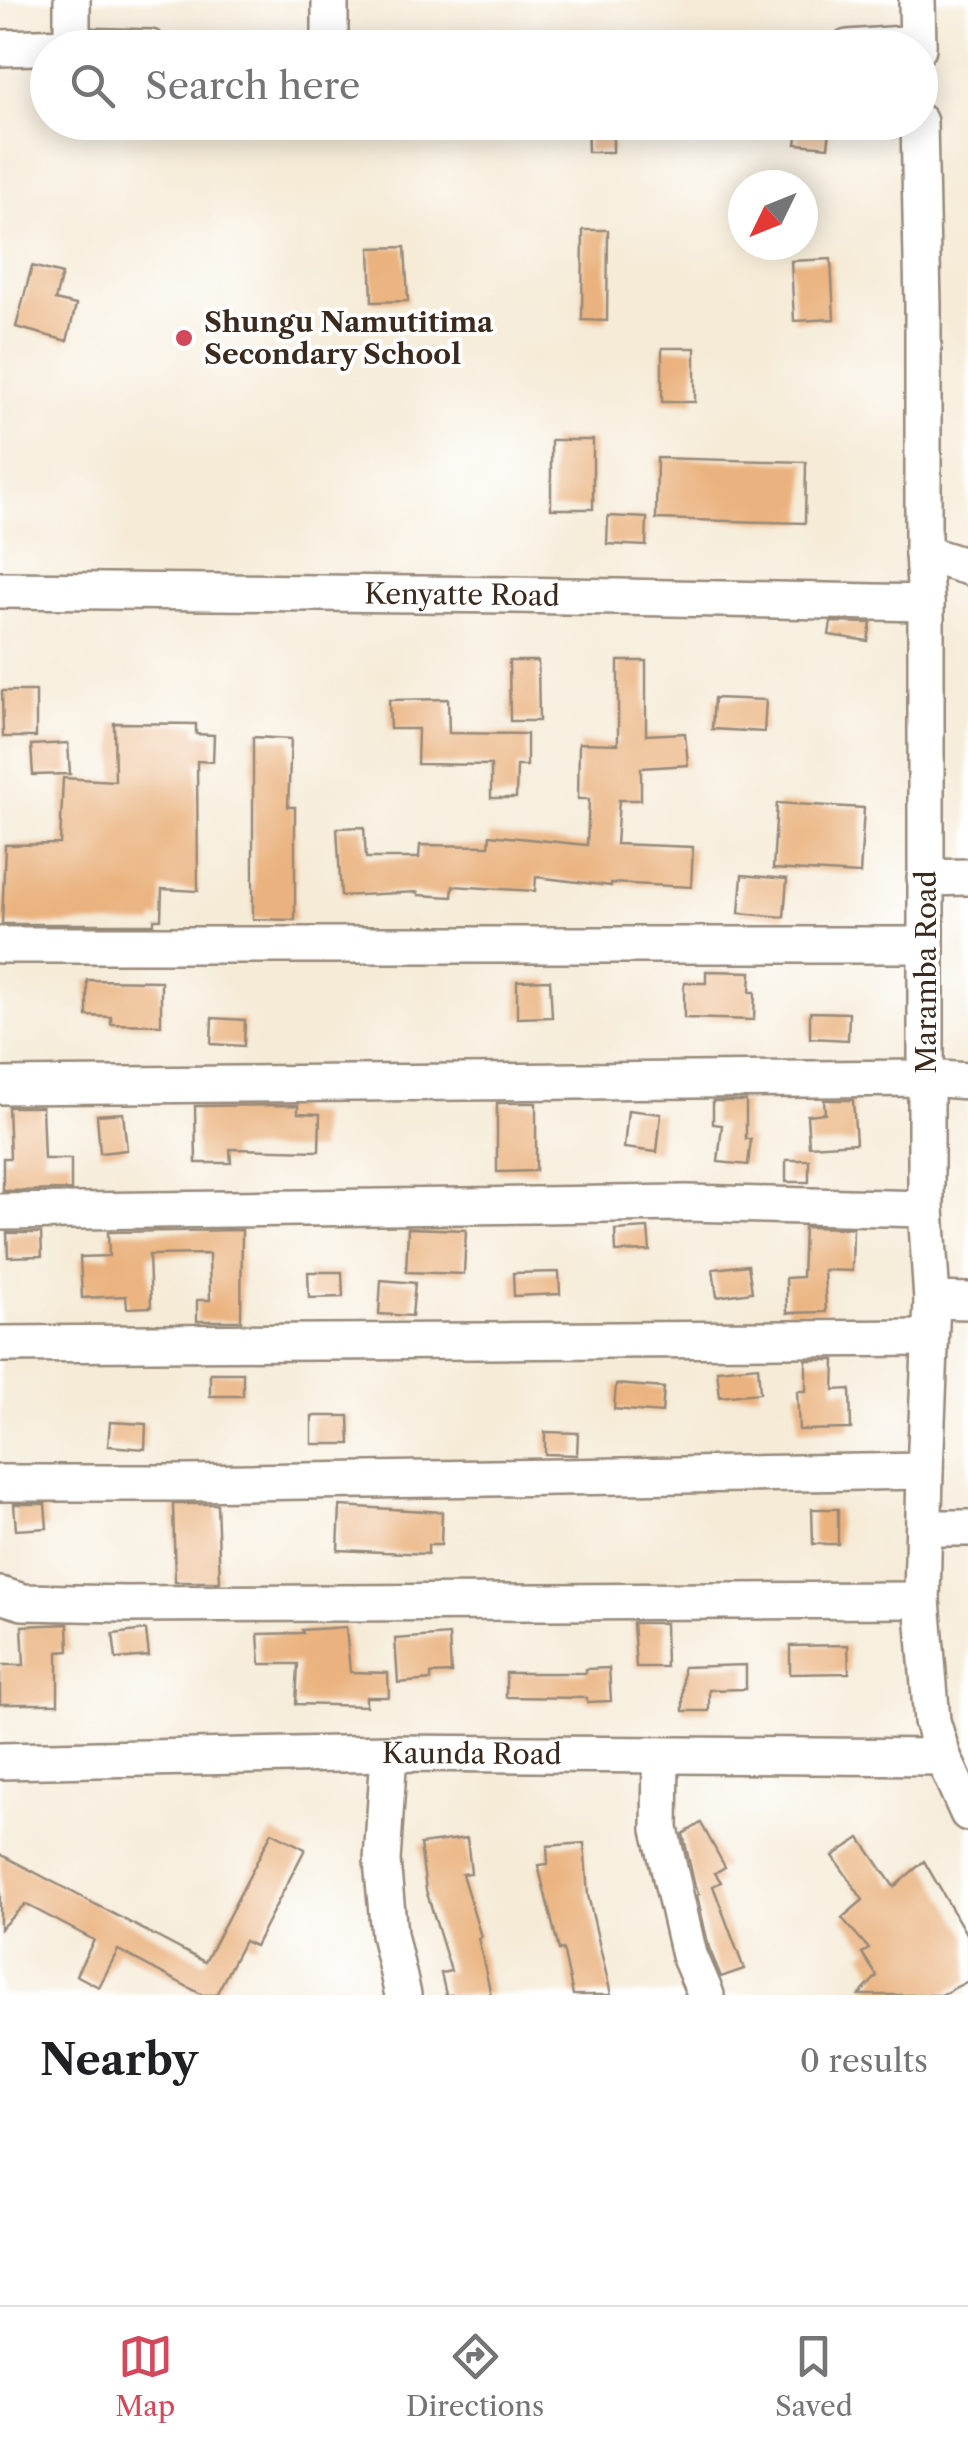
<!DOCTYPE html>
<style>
body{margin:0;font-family:"Libre Caslon Text",serif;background:#f6f6f6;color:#202124}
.compass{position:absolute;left:728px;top:170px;width:90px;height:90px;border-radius:50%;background:#fff;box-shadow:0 5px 25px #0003;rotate:227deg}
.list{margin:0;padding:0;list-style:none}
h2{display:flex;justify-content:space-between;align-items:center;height:130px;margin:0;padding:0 40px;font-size:42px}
h2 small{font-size:32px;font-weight:400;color:#757577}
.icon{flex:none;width:55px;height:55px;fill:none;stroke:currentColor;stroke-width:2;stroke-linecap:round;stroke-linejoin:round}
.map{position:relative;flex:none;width:968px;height:1995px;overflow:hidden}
.search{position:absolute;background:#fff;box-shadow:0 5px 25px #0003;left:30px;right:30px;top:30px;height:110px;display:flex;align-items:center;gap:25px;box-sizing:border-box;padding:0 35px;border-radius:55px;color:#757577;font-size:38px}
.sheet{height:310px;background:#fff}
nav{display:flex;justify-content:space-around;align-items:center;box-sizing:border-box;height:140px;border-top:2px solid #e0e0e0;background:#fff;font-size:28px;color:#757577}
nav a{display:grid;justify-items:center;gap:5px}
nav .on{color:#d1495b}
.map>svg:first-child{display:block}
.building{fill:#eab27e}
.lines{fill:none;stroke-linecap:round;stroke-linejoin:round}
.minor-casing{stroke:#988a7a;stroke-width:40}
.minor{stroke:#fff;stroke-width:35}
.poi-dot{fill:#d1495b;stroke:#fff;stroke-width:4}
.labels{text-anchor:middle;stroke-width:8;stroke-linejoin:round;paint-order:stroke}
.poi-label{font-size:28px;font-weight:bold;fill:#3b2a1e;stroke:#fff;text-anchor:start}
.street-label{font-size:28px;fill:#3b2a1e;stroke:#fff}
</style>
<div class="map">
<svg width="968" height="1995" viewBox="0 0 968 1995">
<rect width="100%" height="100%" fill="#fff"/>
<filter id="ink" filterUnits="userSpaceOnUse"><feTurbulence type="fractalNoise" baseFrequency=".01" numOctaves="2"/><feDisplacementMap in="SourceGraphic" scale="20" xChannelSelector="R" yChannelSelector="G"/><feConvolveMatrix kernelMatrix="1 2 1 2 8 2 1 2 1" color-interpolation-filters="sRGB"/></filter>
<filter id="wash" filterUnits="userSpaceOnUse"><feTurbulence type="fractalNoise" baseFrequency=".0048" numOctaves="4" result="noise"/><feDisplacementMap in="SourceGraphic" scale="40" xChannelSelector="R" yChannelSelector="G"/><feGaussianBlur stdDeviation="2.25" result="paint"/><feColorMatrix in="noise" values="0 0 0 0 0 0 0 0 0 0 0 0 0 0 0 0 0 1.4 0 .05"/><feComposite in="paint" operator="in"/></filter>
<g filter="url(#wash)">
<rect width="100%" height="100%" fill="#f5ebd7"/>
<g id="blocks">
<!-- building -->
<g class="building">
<polygon points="587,122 613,122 613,152 588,152"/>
<polygon points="799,122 831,122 828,147 796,144"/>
<polygon points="583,230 608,230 607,321 582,320"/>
<polygon points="405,247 408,301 372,302 370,248"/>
<polygon points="831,259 834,319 794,321 791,261"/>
<polygon points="32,266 62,274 55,300 76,305 67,341 16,327"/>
<rect x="662" y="348" width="33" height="54"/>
<rect x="551" y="440" width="42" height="69"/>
<polygon points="657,458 806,462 805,523 656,519"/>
<polygon points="608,516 647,518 646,546 607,544"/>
<polygon points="831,622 871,623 868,641 829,635"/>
<polygon points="509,661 538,661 539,721 510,721"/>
<polygon points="618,661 646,661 646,735 685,733 688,765 641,768 641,800 619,800 616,844 693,847 691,887 611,883 611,886 536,877 535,891 453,886 452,897 418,895 418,892 341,896 337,828 364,827 366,858 419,858 420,845 489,846 490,835 587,845 589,799 578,799 579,743 618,744"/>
<polygon points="2,691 36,691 36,737 3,737"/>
<polygon points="714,698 766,700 764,732 712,729"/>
<polygon points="448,699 449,733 527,734 527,766 517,766 516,798 491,798 491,765 417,764 418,729 390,729 389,700"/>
<polygon points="114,723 196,724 196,734 214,735 213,762 197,761 198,891 162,889 161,919 154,919 154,924 2,924 5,845 60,844 63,778 115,781"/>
<polygon points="253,737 291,739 288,807 295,807 295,920 253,919"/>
<polygon points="68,743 70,774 33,775 31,745"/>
<polygon points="777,803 864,808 860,874 773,869"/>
<polygon points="742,875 787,879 784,917 739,913"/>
<polygon points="706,971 751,972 750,992 755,992 754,1020 684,1018 684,983 706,983"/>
<polygon points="87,980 161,981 161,1025 111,1024 111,1017 87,1016"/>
<polygon points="550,980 552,1017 517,1018 517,981"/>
<polygon points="810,1012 849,1013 848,1040 810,1038"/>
<polygon points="212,1018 245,1020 244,1046 211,1044"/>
<polygon points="824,1100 853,1100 856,1143 809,1146 807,1115 825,1113"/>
<polygon points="713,1101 746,1101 746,1139 751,1139 748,1165 718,1162 722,1125 713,1124"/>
<polygon points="497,1103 536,1103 536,1171 497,1172"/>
<polygon points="298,1105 298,1113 320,1114 319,1151 230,1149 231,1163 196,1163 195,1106"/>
<polygon points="8,1107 42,1107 44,1159 71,1159 71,1190 3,1191 3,1158 10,1158"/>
<polygon points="628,1110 661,1114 657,1152 624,1148"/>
<polygon points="123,1113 127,1150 100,1153 97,1115"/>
<rect x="786" y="1160" width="23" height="22"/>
<polygon points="804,1227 853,1228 852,1271 824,1270 826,1312 787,1313 786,1278 802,1277"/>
<polygon points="408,1228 466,1230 464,1274 406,1272"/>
<polygon points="648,1228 650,1251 616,1252 615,1230"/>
<polygon points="242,1230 241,1321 197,1321 197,1300 210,1300 209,1254 149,1255 151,1307 127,1308 126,1296 82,1298 80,1257 109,1256 108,1232"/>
<polygon points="7,1233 41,1233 42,1256 8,1257"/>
<polygon points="748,1265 752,1292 717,1297 713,1269"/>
<polygon points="308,1272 342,1272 343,1297 309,1298"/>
<polygon points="559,1272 560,1294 514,1296 513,1273"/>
<polygon points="381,1280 415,1283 412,1316 379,1314"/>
<polygon points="806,1360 835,1360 834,1390 850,1389 851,1429 799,1430 797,1391 806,1391"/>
<polygon points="758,1366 760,1393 720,1397 717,1370"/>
<rect x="210" y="1373" width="33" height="23"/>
<polygon points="616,1384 664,1388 662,1413 614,1409"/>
<polygon points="312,1416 349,1416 350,1444 312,1444"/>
<polygon points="110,1422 146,1424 145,1449 108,1446"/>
<polygon points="545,1432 578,1433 577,1455 545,1454"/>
<polygon points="14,1504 45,1504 47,1528 16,1530"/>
<polygon points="173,1504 217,1504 220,1582 175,1582"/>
<polygon points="340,1506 442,1512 441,1545 428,1545 428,1554 338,1550"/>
<polygon points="812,1509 838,1509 838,1544 813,1544"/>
<polygon points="633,1623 665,1623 666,1667 636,1667"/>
<polygon points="68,1624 69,1651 58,1652 58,1704 0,1704 0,1665 24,1665 22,1626"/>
<polygon points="346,1627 350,1672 388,1673 389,1697 366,1697 366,1706 296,1704 298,1664 260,1664 258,1634 303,1633 302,1630"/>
<polygon points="146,1630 149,1656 116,1659 113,1634"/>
<polygon points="449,1635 451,1673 431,1674 431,1680 398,1683 395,1639"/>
<polygon points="848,1645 849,1673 790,1674 790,1646"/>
<polygon points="746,1665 746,1689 709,1690 709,1711 683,1711 683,1667"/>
<polygon points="609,1668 611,1701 587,1702 587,1698 506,1697 506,1673 586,1673 586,1669"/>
<polygon points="701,1823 725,1867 715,1873 721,1882 713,1886 744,1969 721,1977 709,1948 697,1895 699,1894 695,1887 683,1834"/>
<polygon points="272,1832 305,1849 255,1946 244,1941 216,1995 203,1995 118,1950 99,1987 76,1975 94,1940 25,1904 0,1929 0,1854 205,1962"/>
<polygon points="467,1838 471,1873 462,1874 481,1937 478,1938 491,1995 446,1995 441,1973 451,1971 426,1890 420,1844"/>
<polygon points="860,1838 894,1887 924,1861 968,1937 968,1981 941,1995 859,1995 877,1976 862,1953 869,1949 842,1918 863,1900 833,1856"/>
<polygon points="584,1843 588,1895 611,1995 573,1995 563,1949 559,1950 538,1865 548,1864 547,1846"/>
</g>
</g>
</g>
<g filter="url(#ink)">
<use href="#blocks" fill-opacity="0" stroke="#988a7a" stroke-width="2.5"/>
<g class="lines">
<!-- minor casing -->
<g class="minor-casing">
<g id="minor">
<polyline points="917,0 918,48"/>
<polyline points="72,46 72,0"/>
<polyline points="0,48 72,46 150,48"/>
<polyline points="330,48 330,0"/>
<polyline points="848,48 918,43"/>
<polyline points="919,122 923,305 923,553 926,603 926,1209 932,1300 925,1471 922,1600 932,1721 943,1757 968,1813"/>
<polyline points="923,553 968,567"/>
<path id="s1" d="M0,590L513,595L926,603"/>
<polyline points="925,878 968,877"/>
<polyline points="0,945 926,945"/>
<polyline points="0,1086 927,1078 968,1081"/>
<polyline points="0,1212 686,1203 926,1209"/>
<polyline points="932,1300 968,1301"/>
<polyline points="0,1344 929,1338"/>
<polyline points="0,1483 186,1483 925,1471"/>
<polyline points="924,1528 968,1528"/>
<polyline points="0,1595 23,1602 126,1604 922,1600"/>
<polyline points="389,1753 382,1861 389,1934 403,1995"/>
<polyline points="661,1755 660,1829 689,1955 706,1995"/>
<path id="s2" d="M0,1761L389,1753L943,1757"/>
</g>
</g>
<!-- minor -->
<use href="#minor" class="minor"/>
</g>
</g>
<!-- markers -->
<circle class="poi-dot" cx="184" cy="338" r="10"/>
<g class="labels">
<!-- poi labels -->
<g class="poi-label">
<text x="204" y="332">Shungu Namutitima<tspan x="204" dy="32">Secondary School</tspan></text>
</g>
<!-- street labels -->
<g class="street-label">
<text dy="10" stroke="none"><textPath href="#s1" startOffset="462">Kenyatte Road</textPath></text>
<text transform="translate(926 972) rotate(-90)" y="10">Maramba Road</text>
<text dy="10" stroke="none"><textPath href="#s2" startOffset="472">Kaunda Road</textPath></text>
</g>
</g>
</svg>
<svg class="compass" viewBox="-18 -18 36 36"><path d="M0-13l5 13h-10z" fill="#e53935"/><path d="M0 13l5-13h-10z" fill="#757577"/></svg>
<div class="search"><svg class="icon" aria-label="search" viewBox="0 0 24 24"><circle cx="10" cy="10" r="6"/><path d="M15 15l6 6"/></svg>Search here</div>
</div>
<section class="sheet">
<h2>Nearby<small>0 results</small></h2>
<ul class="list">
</ul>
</section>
<nav>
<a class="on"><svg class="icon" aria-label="map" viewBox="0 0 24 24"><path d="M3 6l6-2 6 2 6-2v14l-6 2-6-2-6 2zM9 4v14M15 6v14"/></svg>Map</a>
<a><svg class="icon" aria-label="directions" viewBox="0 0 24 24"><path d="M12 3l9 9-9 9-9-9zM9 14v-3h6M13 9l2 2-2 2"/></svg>Directions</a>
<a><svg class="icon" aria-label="saved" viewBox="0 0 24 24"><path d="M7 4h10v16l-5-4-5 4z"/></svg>Saved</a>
</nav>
